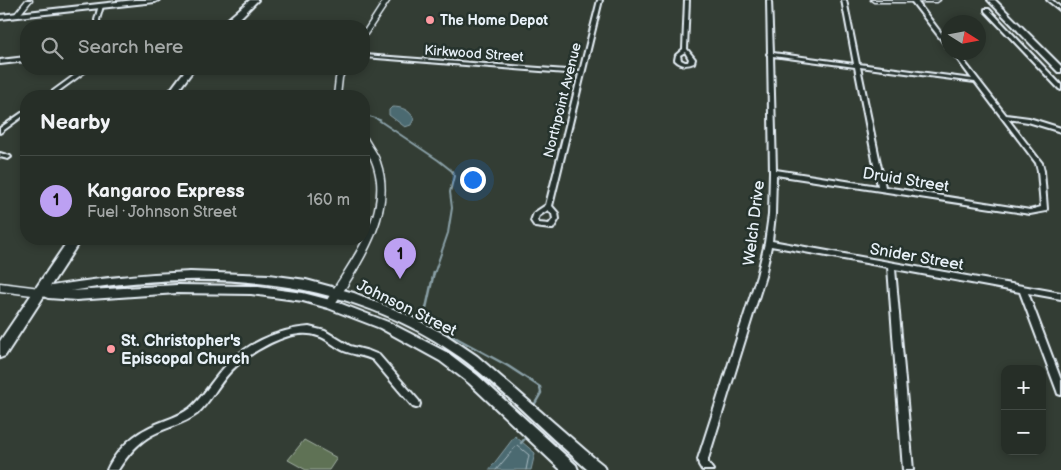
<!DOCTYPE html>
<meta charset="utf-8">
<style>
body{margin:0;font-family:"Balsamiq Sans",sans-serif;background:#323a33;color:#f1f3f6}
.controls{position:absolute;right:15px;bottom:15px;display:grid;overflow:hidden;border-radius:10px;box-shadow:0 2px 8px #0003}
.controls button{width:45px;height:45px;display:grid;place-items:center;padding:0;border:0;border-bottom:1px solid #424a44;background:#262e27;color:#f1f3f6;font:25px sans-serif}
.compass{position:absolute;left:941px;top:15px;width:45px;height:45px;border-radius:50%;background:#262e27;box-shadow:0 2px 8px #0003;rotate:101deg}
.you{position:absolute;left:472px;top:179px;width:18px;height:18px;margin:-12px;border:4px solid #fff;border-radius:50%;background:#1a73e8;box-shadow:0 0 0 8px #1a73e833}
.badge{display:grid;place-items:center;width:32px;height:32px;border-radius:50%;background:#bca0f2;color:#111;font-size:16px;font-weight:700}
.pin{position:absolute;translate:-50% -41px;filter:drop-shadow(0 1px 2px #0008)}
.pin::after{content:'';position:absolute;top:26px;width:18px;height:15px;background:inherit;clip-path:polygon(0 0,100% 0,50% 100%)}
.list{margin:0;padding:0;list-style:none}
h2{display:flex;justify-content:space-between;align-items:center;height:65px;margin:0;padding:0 20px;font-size:21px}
h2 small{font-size:16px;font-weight:400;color:#a4a8a7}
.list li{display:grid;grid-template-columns:32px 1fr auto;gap:15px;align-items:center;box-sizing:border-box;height:90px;padding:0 20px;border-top:1px solid #424a44}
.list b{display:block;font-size:19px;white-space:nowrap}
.list p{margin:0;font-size:16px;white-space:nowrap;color:#a4a8a7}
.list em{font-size:16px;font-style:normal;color:#a4a8a7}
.icon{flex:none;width:28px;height:28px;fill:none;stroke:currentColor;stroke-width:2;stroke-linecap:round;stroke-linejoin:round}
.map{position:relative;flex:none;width:1061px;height:470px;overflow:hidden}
.search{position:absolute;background:#262e27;box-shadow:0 2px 8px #0003;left:20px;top:20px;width:350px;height:55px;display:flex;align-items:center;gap:12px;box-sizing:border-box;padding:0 18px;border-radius:20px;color:#a4a8a7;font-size:19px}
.panel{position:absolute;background:#262e27;box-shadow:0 2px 8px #0003;left:20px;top:90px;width:350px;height:155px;border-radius:20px}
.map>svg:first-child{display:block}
.green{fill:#5f7255;stroke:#a4b2a6}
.water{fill:#4b6a71;stroke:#8aa0a7}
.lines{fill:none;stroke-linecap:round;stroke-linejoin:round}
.shore{stroke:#a9bbc2;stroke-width:1}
.stream-far2{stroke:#8aa0a7;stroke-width:1}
.stream-far1{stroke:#8aa0a7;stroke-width:2}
.stream{stroke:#8aa0a7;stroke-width:2.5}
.minor-casing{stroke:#e8f1f8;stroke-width:4}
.tertiary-casing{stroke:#e8f1f8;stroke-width:3}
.secondary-casing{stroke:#e8f1f8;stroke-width:4}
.primary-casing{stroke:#e8f1f8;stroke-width:4}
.minor{fill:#26332d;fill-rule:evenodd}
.tertiary{fill:#26332d;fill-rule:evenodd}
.secondary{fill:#26332d;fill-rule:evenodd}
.primary{fill:#26332d;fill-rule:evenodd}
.poi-dot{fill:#ff9aa2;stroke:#26332d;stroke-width:2}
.labels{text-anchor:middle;stroke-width:5;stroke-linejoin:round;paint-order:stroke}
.far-poi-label{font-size:14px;font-weight:bold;fill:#e8f1f8;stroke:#26332d;text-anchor:start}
.far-street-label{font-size:14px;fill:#e8f1f8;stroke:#26332d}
.street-label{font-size:16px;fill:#e8f1f8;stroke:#26332d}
.poi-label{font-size:16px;font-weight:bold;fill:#e8f1f8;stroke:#26332d;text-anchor:start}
</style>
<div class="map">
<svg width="1061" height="470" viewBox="0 0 1061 470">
<rect width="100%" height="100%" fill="#333d34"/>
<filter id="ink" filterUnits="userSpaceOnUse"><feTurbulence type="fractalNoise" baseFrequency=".02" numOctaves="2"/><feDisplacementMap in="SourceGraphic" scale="10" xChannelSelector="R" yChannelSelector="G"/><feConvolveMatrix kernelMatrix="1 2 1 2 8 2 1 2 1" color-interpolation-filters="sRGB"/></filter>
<g filter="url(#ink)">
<!-- green -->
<polygon class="green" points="304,440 337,458 329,470 306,470 288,460"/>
<!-- water -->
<g class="water">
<path d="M392,107C402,107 410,110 414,119L411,125L405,127L389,115V110Z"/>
<polygon points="515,436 535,453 531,470 489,470"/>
</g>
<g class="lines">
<!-- shore -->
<polyline class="shore" points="496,470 517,445 529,455 526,470"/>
<!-- stream-far2 -->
<polyline class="stream-far2" points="364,115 381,120"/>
<!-- stream-far1 -->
<polyline class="stream-far1" points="377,119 438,160 452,171 454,176 450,192 452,208 448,233 434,274"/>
<!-- stream -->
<g class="stream">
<polyline points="434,272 425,313 438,328 508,366 540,387 541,393 533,407"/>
<polyline points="521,443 528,435"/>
</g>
<!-- minor casing -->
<g class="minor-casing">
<g id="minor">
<path d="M598,0H602L552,206L558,213L559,219L553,229H551L535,227L531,221L534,213L546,205L579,74L364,57V55L580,71ZM548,210L552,214L553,219L549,224L539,223L537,221L539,216Z"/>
<path d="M685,0H689L687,49L695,59L694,63C687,66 681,66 675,60L676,55L683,49ZM685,52L689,59L688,62H685L681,60L680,55Z"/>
<path d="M767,0H771L773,53L854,64L842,0H846L859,64L972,79L952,52H957L1006,115L1029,118L1061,128V132L1028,122L1008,119L1042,163L1044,171L1047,209L1046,211L1030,214L776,175L775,215L772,241L1061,293V299L1028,293L1061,380V395L1058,394L1057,391L1020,292L895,269L913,470H903L888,267L771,246L765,276L708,459V463L713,470H702L699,465L698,459L757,276L765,243L769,215L770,172L768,55L767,54L768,53ZM773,56L855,67L878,186L776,170ZM860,67L975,82L1036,163L1038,171L1041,207L1030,210L885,187Z"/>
<polygon points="912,0 916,0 948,42 948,46 946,46 912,2"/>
<polygon points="1047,0 1052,0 1061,8 1061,11"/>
<polygon points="99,5 103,6 99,20 100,26 96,26 95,20"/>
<polygon points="985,9 989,9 1061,85 1061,90 1059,89 985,11"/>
<polygon points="26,57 26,61 0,64 0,60"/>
<polygon points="83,69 89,69 52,96 46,96"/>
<polygon points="26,110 26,114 0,133 0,128"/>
<polygon points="0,153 10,156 11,157 8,159 0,157"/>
<path d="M309,327L325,331L350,346L369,351L379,355L419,401L420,404L419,407L416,408L413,407L373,360C364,355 354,355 344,351C335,347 328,339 318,336C291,326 248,353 230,372C218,385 210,402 197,414C184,424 167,427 152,435C137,443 127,456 118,470H107C114,454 130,437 146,429C160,421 177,418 190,408C203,397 211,382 222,370C243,345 277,329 309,327Z"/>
</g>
</g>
<!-- tertiary casing -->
<g class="tertiary-casing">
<g id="tertiary">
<polygon points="26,0 32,0 18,17 14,17 14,15"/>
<polygon points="384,0 390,0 366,36 364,37 364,31"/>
<polygon points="871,0 940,0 937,2 874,2"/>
<polygon points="340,69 346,69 342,78 340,96 334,96 336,78"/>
<path d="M364,138H367C371,146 378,154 380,162C398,213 360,265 333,307L330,308L327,307L325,304C346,265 381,228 377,181C376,174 374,165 371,159C367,151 363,147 364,138Z"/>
<polygon points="0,283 40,288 43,289 45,292 43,295 40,296 0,291"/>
</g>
</g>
<!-- secondary casing -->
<g class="secondary-casing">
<g id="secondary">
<polygon points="988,0 995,0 1061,66 1061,72 1058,72"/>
<path d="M190,272L269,275L306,280L354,293L403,313L446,335L477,356L593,457L603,465L605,470H588C565,449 541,428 518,406C499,389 481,372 460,357C344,274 207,269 71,291L177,285L251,286L303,293L334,301L388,322L448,353L477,375L576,465L578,470H561L469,383L440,361L380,328L328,308L303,301L251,294L177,293L76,300L48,298L43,296L36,295L35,292L36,289L40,288C90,279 140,274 190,272Z"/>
</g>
</g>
<!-- primary casing -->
<g class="primary-casing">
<g id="primary">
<polygon points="135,0 159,0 155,2 0,19 0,15"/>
<polygon points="250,0 258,0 235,23 229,26 220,26"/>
<polygon points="186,69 194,69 174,96 166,96"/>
<polygon points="69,239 81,239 5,356 0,358 0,341"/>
</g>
</g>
<!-- minor -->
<use href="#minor" class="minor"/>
<!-- tertiary -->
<use href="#tertiary" class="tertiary"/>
<!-- secondary -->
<use href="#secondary" class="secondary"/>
<!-- primary -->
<use href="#primary" class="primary"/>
</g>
</g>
<!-- markers -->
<g class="poi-dot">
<circle cx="430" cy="20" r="5"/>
<circle cx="111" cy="349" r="5"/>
</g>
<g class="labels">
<!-- far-poi labels -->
<g class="far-poi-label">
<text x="440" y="25">The Home Depot</text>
</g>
<!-- far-street labels -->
<g class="far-street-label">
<text transform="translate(474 53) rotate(4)" y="5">Kirkwood Street</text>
<text transform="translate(562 100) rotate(-76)" y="5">Northpoint Avenue</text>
</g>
<!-- street labels -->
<g class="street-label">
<text transform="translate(906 179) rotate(9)" y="6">Druid Street</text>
<text transform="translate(753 223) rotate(-83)" y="6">Welch Drive</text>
<text transform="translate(917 256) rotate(10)" y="6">Snider Street</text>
<text transform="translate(407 307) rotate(26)" y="6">Johnson Street</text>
</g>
<!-- poi labels -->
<g class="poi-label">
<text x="121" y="346">St. Christopher's<tspan x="121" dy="18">Episcopal Church</tspan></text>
</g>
</g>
</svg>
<div class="controls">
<button>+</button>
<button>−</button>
</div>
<svg class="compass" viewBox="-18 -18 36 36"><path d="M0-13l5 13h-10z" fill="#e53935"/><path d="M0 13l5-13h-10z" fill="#a4a8a7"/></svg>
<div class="you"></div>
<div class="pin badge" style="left:400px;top:279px">1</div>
<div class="search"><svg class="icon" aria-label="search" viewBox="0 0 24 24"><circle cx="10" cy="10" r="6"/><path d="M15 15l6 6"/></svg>Search here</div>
<section class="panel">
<h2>Nearby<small></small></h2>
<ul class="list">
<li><span class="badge">1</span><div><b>Kangaroo Express</b><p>Fuel · Johnson Street</p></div><em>160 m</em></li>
</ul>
</section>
</div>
